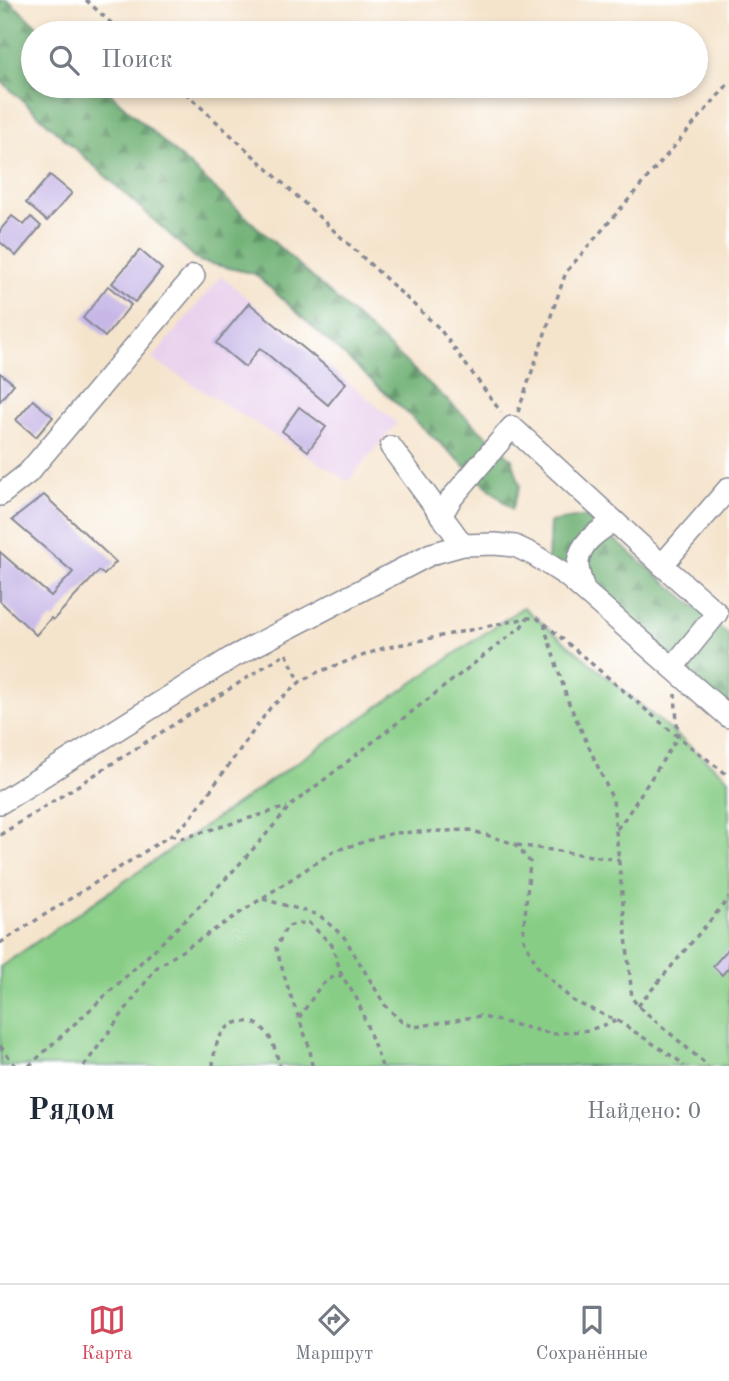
<!DOCTYPE html>
<html lang="ru">
<meta charset="utf-8">
<style>
body{margin:0;font-family:"Old Standard TT",serif;background:#f6f6f7;color:#1f2937}
.list{margin:0;padding:0;list-style:none}
h2{display:flex;justify-content:space-between;align-items:center;height:91px;margin:0;padding:0 28px;font-size:30px}
h2 small{font-size:23px;font-weight:400;color:#747a83}
.icon{flex:none;width:38px;height:38px;fill:none;stroke:currentColor;stroke-width:2;stroke-linecap:round;stroke-linejoin:round}
.map{position:relative;flex:none;width:729px;height:1066px;overflow:hidden}
.search{position:absolute;background:#fff;box-shadow:0 4px 10px #0003;left:21px;right:21px;top:21px;height:77px;display:flex;align-items:center;gap:18px;box-sizing:border-box;padding:0 24px;border-radius:38px;color:#747a83;font-size:26px}
.sheet{height:217px;background:#fff}
nav{display:flex;justify-content:space-around;align-items:center;box-sizing:border-box;height:98px;border-top:2px solid #e0e1e3;background:#fff;font-size:19px;color:#747a83}
nav a{display:grid;justify-items:center;gap:4px}
nav .on{color:#d1495b}
.map>svg:first-child{display:block}
.built{fill:#e9d1ed}
.green{fill:#88cd86;stroke:#527e72;stroke-width:2}
.forest{fill:url(#forest-firs);stroke:#447068;stroke-width:2}
.building{fill:#c7b7e7}
.lines{fill:none;stroke-linecap:round;stroke-linejoin:round}
.minor-casing{stroke:#888a95;stroke-width:24}
.path{stroke:#888a95;stroke-width:3.5;stroke-dasharray:5 5;stroke-linecap:butt}
.minor{stroke:#fff;stroke-width:21}
</style>
<div class="map">
<svg width="729" height="1066" viewBox="0 0 729 1066">
<defs>
<pattern id="forest-firs" width="22" height="20" patternUnits="userSpaceOnUse" patternTransform="scale(1.75)"><rect width="22" height="20" fill="#6eb073"/><path d="M5 1l3.5 6h-7zM16 11l3.5 6h-7z" fill="#5a9062"/></pattern>
</defs>
<rect width="100%" height="100%" fill="#fff"/>
<filter id="ink" filterUnits="userSpaceOnUse"><feTurbulence type="fractalNoise" baseFrequency=".0143" numOctaves="2"/><feDisplacementMap in="SourceGraphic" scale="14" xChannelSelector="R" yChannelSelector="G"/><feConvolveMatrix kernelMatrix="1 2 1 2 8 2 1 2 1" color-interpolation-filters="sRGB"/></filter>
<filter id="wash" filterUnits="userSpaceOnUse"><feTurbulence type="fractalNoise" baseFrequency=".00686" numOctaves="4" result="noise"/><feDisplacementMap in="SourceGraphic" scale="28" xChannelSelector="R" yChannelSelector="G"/><feGaussianBlur stdDeviation="1.57" result="paint"/><feColorMatrix in="noise" values="0 0 0 0 0 0 0 0 0 0 0 0 0 0 0 0 0 1.4 0 .05"/><feComposite in="paint" operator="in"/></filter>
<g filter="url(#wash)">
<rect width="100%" height="100%" fill="#f5e4cc"/>
<!-- built -->
<polygon class="built" points="221,276 397,423 348,481 152,359"/>
<!-- green -->
<polygon class="green" points="523,607 729,779 729,1066 0,1066 0,967"/>
<!-- forest -->
<g class="forest">
<polygon points="0,0 8,0 45,33 33,33 33,86 102,86 512,459 520,486 512,509 255,274 199,261 0,80"/>
<polygon points="586,516 729,635 729,714 548,562 550,522"/>
</g>
<g id="blocks">
<!-- building -->
<g class="building">
<polygon points="50,175 72,193 47,221 26,203"/>
<polygon points="12,216 24,225 31,217 41,226 16,256 0,242 0,230"/>
<polygon points="140,250 162,269 135,302 112,283"/>
<polygon points="108,286 131,305 105,337 83,318"/>
<polygon points="249,303 346,383 328,405 260,348 245,367 216,343"/>
<polygon points="0,373 14,384 0,401"/>
<polygon points="33,400 53,417 36,437 16,420"/>
<polygon points="299,407 326,427 308,451 282,431"/>
<polygon points="44,495 116,562 104,575 99,571 53,620 51,618 36,635 0,601 0,552 51,596 73,572 12,520"/>
<polygon points="729,948 729,967 722,975 713,966"/>
</g>
</g>
</g>
<g filter="url(#ink)">
<use href="#blocks" fill-opacity="0" stroke="#888a95" stroke-width="2"/>
<g class="lines">
<!-- minor casing -->
<g class="minor-casing">
<g id="minor">
<polyline points="391,447 463,545"/>
<polyline points="0,495 28,473 194,276"/>
<polyline points="441,516 451,499 512,427 662,565 717,613 673,667"/>
<polyline points="662,565 729,488"/>
<path d="M584,590C582,582 577,571 578,562C581,541 598,532 614,521"/>
<polyline points="0,803 231,658 431,554 463,545 495,544 515,546 534,555 567,576 729,717"/>
</g>
</g>
<!-- path -->
<g class="path">
<polyline points="86,0 122,33"/>
<polyline points="178,86 439,328 501,412"/>
<polyline points="518,412 566,272 729,83"/>
<polyline points="545,624 545,629 568,701 613,800 632,998 638,1006 708,1066"/>
<polyline points="617,829 626,817 678,737 675,694"/>
<polyline points="0,835 286,653 300,682"/>
<polyline points="171,835 183,838 287,807"/>
<polyline points="517,845 619,860"/>
<polyline points="263,899 319,915 344,937 385,1005 402,1022 415,1027 479,1016 553,1034 589,1030 616,1021"/>
<polyline points="0,943 171,835 189,820 270,708 300,682 318,672 384,648 527,618 537,618 545,624 678,737 729,776"/>
<polyline points="638,1006 729,898"/>
<polyline points="299,1018 321,985 336,975 342,976"/>
<polyline points="0,1046 16,1066"/>
<path d="M29,1066C118,983 212,902 289,807L521,627L527,618"/>
<polyline points="84,1066 156,968 334,851 393,833 470,830 515,844 530,862 523,937 537,966 573,1001 618,1021 678,1060 684,1066"/>
<path d="M213,1066C214,1047 219,1027 239,1022C246,1021 255,1022 260,1026C272,1035 276,1053 280,1066"/>
<polyline points="312,1066 310,1049 289,991 276,948 287,926 308,922 332,945 342,976 357,999 382,1066"/>
</g>
<!-- minor -->
<use href="#minor" class="minor"/>
</g>
</g>
</svg>
<div class="search"><svg class="icon" aria-label="search" viewBox="0 0 24 24"><circle cx="10" cy="10" r="6"/><path d="M15 15l6 6"/></svg>Поиск</div>
</div>
<section class="sheet">
<h2>Рядом<small>Найдено: 0</small></h2>
<ul class="list">
</ul>
</section>
<nav>
<a class="on"><svg class="icon" aria-label="map" viewBox="0 0 24 24"><path d="M3 6l6-2 6 2 6-2v14l-6 2-6-2-6 2zM9 4v14M15 6v14"/></svg>Карта</a>
<a><svg class="icon" aria-label="directions" viewBox="0 0 24 24"><path d="M12 3l9 9-9 9-9-9zM9 14v-3h6M13 9l2 2-2 2"/></svg>Маршрут</a>
<a><svg class="icon" aria-label="saved" viewBox="0 0 24 24"><path d="M7 4h10v16l-5-4-5 4z"/></svg>Сохранённые</a>
</nav>
